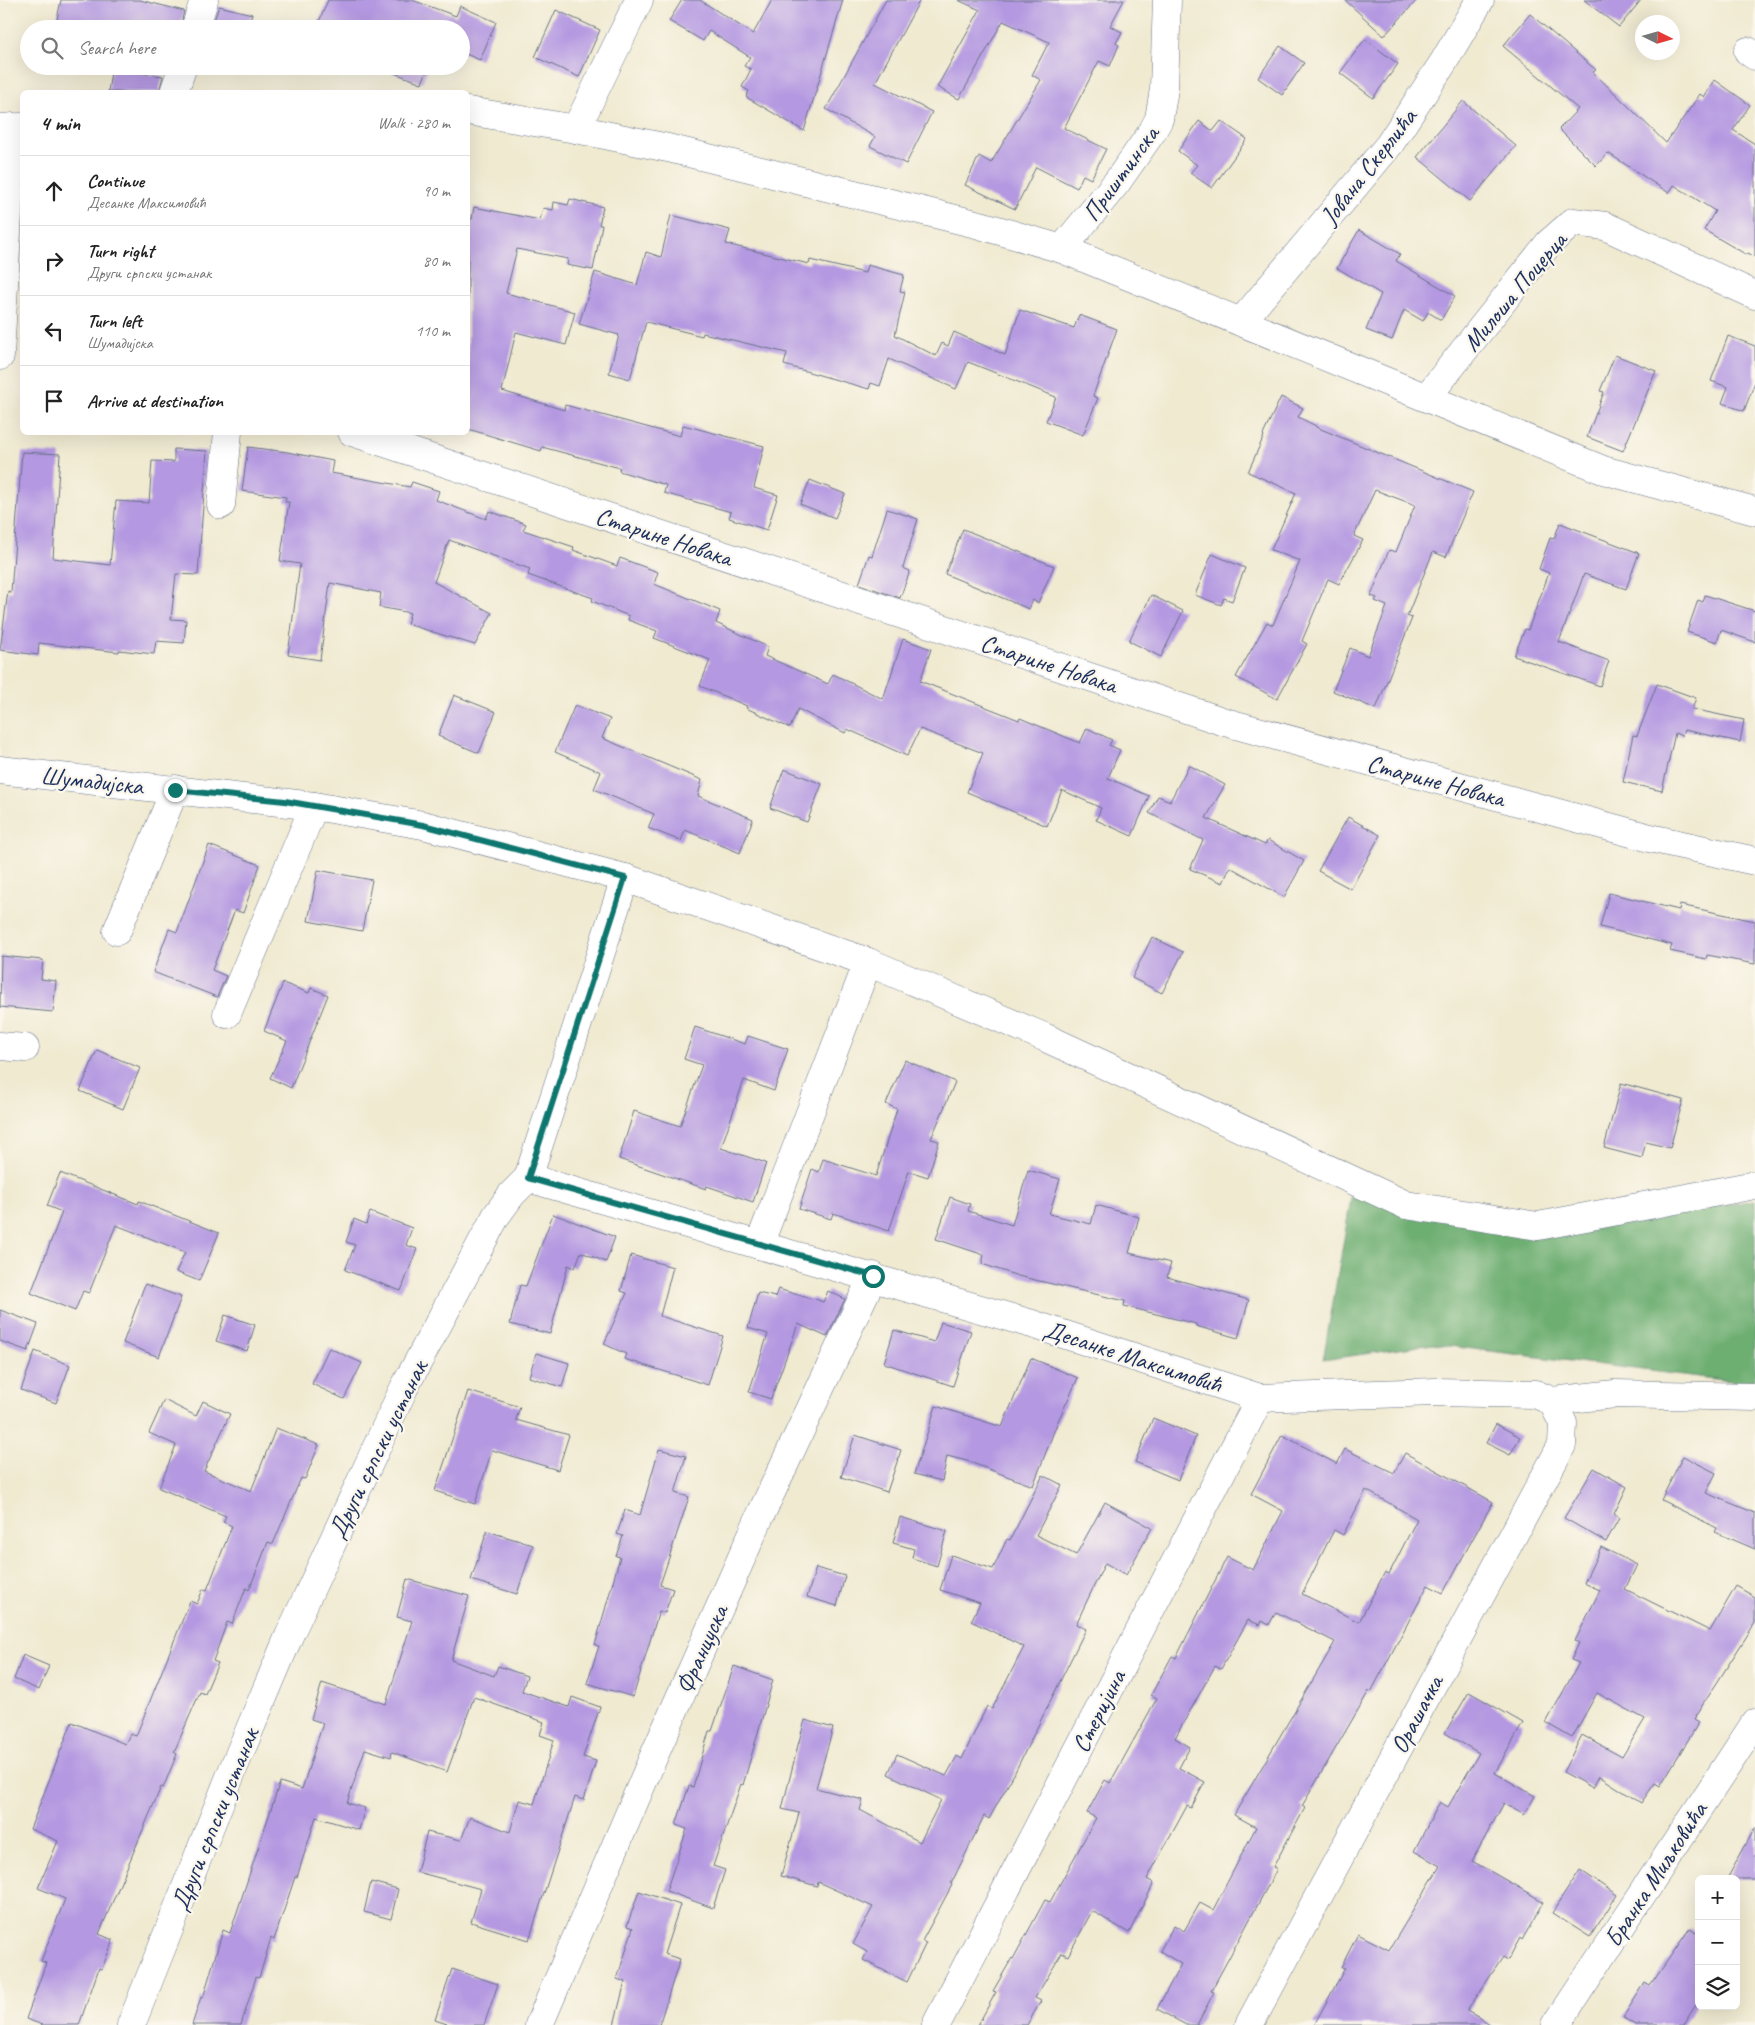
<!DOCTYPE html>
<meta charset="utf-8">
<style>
body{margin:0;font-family:Caveat,sans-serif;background:#f2f2f2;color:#222}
.controls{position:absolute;right:15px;bottom:15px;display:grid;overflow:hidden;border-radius:8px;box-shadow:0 5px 20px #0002}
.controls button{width:45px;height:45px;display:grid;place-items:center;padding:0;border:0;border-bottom:1px solid #e0e0e0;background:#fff;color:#222;font:25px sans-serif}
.compass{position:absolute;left:1635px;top:15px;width:45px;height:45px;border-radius:50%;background:#fff;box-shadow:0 5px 20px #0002;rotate:95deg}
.stop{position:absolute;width:15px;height:15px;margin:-11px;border:4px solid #0f766e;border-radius:50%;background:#fff}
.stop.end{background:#0f766e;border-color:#fff;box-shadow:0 1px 5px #0008}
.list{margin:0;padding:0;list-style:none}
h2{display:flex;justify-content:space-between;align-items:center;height:65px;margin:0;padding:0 20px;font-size:21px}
h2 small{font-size:16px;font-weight:400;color:#767676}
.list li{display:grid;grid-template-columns:32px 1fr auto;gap:15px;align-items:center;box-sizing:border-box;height:70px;padding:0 20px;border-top:1px solid #e0e0e0}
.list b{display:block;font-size:19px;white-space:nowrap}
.list p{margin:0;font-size:16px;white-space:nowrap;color:#767676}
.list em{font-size:16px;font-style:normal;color:#767676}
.icon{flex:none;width:28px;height:28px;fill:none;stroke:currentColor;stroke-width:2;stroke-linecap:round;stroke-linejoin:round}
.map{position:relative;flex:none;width:1755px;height:2025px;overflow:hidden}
.search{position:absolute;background:#fff;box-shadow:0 5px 20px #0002;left:20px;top:20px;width:450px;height:55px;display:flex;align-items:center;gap:12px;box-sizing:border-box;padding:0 18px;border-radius:28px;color:#767676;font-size:19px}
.panel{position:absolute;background:#fff;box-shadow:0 5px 20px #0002;left:20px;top:90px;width:450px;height:345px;border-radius:8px}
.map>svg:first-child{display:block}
.forest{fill:#6dae71;stroke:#446e68}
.building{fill:#b498e1;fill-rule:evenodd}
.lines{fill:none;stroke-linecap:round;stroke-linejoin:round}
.minor-casing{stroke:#667086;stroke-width:29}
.major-casing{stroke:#667086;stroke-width:29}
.minor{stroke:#fff;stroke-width:28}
.major{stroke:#fff;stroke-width:28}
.route{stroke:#0f766e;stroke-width:6}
.labels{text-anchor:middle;stroke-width:4.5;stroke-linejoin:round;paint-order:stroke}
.street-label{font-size:25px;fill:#1b2f5e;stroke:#fbf7ec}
</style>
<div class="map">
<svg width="1755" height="2025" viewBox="0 0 1755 2025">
<rect width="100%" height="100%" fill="#fbf7ec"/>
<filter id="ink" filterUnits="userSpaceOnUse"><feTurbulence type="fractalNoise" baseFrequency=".02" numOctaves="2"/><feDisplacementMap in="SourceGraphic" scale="10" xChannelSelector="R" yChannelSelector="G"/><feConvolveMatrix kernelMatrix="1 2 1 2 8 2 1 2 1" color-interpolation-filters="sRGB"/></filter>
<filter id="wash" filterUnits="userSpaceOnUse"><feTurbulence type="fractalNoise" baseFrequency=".0096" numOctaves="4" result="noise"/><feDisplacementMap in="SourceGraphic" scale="20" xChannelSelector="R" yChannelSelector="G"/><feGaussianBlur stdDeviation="1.12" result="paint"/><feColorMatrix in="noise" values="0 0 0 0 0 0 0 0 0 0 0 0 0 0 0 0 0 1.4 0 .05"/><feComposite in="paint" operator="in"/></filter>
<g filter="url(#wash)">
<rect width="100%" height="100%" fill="#f0ead1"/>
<!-- forest -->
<polygon class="forest" points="1354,1181 1543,1237 1755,1200 1755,1384 1433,1344 1323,1360"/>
<g id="blocks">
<!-- building -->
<g class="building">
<polygon points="61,0 140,0 184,11 180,29 55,29"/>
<polygon points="328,0 412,0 456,16 460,6 496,22 480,60 461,52 461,29 316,29"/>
<polygon points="682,0 700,0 753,34 772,0 843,0 804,131 746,97 749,91 742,87 751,69 744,66 750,57 709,31 703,41 669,21"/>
<polygon points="886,0 920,0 875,83 932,112 906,164 870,146 875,137 826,109"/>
<polygon points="958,0 1124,0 1110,26 1122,32 1116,43 1119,45 1110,66 1099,61 1064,128 1106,149 1091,179 1083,175 1077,188 1036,167 1015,209 965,185 979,156 991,163 1041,80 1032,75 1049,42 1003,21 959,99 937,87 980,10"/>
<polygon points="1345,0 1417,0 1384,36"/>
<polygon points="1584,0 1641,0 1619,27"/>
<polygon points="219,6 252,14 250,21 280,29 211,29"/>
<polygon points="556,10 600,30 579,77 535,57"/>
<polygon points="1530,14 1596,70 1593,72 1666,143 1700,94 1704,97 1715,80 1750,105 1733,130 1755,144 1755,257 1748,253 1747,255 1704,230 1715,211 1674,185 1669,193 1608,153 1596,166 1559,129 1578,109 1503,46"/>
<polygon points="1365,39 1398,64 1373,98 1340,73"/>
<polygon points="1280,46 1304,63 1282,95 1258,78"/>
<polygon points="112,66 140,66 139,73 163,76 159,92 108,92"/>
<polygon points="384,66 429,66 422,83 383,69"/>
<polygon points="1463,101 1516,146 1470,201 1417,157"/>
<polygon points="1199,121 1213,131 1221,121 1247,139 1212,188 1190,173 1197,165 1178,151"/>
<polygon points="570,199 603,207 599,225 602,225 593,270 567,265 568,259 517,249 506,293 575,312 566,345 516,332 502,391 564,410 565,405 680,436 683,425 764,446 754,488 778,495 767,530 729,518 731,512 664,493 666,485 619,471 620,468 542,447 541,451 468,429 468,218 472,219 474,207 540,220 543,208 553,210 554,202 568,205"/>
<polygon points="671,215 730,230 726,244 809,264 810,260 865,273 867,265 904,275 900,291 905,292 895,335 936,356 942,343 948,346 954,332 1005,355 1020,310 1074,328 1079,315 1117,329 1093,396 1098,398 1083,435 1046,421 1056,397 968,362 956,389 889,359 880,386 871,383 869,389 784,365 787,353 703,333 702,336 646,322 630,379 609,373 619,335 579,324 595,272 637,285 646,252 661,257"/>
<polygon points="1359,230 1400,254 1396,261 1455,296 1441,320 1428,312 1423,321 1404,310 1392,340 1366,330 1381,294 1337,268"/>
<polygon points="1728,336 1755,346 1755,382 1744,411 1722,403 1728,387 1711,381"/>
<polygon points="1615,355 1656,371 1623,451 1587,437 1604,392 1600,391"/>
<polygon points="1281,397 1303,408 1298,417 1316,426 1316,427 1473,492 1446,557 1433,552 1407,616 1412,618 1376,709 1333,691 1350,648 1368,656 1387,606 1375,601 1377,598 1371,596 1389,550 1396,552 1415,505 1375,490 1354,536 1363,540 1339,584 1328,579 1302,641 1307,644 1277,699 1236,677 1267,622 1273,625 1300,561 1271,550 1296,493 1248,472 1264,436 1263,435"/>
<polygon points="248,447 287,452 333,461 331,473 410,487 412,482 439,491 436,500 486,519 489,511 526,524 523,530 574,547 573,550 617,566 620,558 658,572 654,584 720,611 716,623 768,647 765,656 828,684 833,674 883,699 903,639 931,649 920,681 1019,720 1020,718 1080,743 1087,728 1112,740 1109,745 1120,750 1108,778 1149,796 1132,836 1096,820 1101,808 1062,790 1047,826 967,792 983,753 920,729 907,756 847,729 845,733 798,709 790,728 746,708 747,706 700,686 710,660 654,638 657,631 628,620 629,616 592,601 593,598 528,575 530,569 449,540 434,582 492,613 475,645 407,624 410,613 379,607 381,593 330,583 320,660 288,655 300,564 280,561 289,502 285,502 286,497 242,491"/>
<polygon points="174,449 207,451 198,575 176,574 171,619 186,620 184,643 156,641 154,654 119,650 119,652 39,643 38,655 0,650 8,591 11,592 22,452 60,454 53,558 110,565 116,501 149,503 152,461 174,462"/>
<polygon points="810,480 845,494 835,518 800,504"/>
<polygon points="887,509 918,519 903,568 910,571 900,598 859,584 869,555 872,556"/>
<polygon points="1560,523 1639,553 1626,589 1584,574 1559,642 1609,661 1600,686 1514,656 1525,629 1528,630 1549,573 1539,569 1550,538 1554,539"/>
<polygon points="963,529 1054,566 1038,603 1033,600 1029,609 945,574"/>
<polygon points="1212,554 1245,568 1232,601 1224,598 1221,605 1195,595"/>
<polygon points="1151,595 1183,611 1161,657 1129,641"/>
<polygon points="1705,595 1755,611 1755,642 1721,630 1717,642 1687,632 1698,600 1703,602"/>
<polygon points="1657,684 1696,698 1692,709 1744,720 1740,742 1684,730 1682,736 1675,733 1662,791 1623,782 1633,735 1637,736"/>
<polygon points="454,695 496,712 479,753 438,736"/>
<polygon points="575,705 610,719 602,738 702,780 698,796 753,819 740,853 685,830 681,841 648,828 654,814 594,789 601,772 555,752"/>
<polygon points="1189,765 1225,785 1206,818 1265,845 1268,840 1304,861 1284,897 1230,867 1223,883 1190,869 1203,840 1149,813 1158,796 1170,801"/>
<polygon points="784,769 822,784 807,822 770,808"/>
<polygon points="1348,817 1380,835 1351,889 1318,871"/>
<polygon points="209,845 260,865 243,913 235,910 212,970 226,976 217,997 153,972 169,929 177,932"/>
<polygon points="318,870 372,880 362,931 308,921"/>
<polygon points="1609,893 1679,910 1680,905 1755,921 1755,964 1707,955 1706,959 1670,951 1672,945 1600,927"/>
<polygon points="1152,937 1183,952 1162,993 1132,978"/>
<polygon points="1,956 43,960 41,979 56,981 53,1012 0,1007"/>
<polygon points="283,983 309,993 311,988 328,995 291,1088 270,1078 287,1041 264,1031"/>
<polygon points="695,1027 745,1044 748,1036 788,1049 774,1091 744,1080 721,1148 766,1163 753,1202 707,1186 706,1189 619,1159 634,1111 680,1126 702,1065 684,1059"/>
<polygon points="97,1050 140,1068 123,1109 80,1091"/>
<polygon points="905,1060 955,1082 931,1139 939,1141 928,1177 909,1171 889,1231 833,1213 831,1219 799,1209 812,1169 819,1172 823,1159 876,1176 897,1109 886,1104"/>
<polygon points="1621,1083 1683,1100 1670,1148 1646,1142 1642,1158 1604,1148"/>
<polygon points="1028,1170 1060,1179 1049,1214 1091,1224 1096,1205 1139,1217 1129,1253 1171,1263 1167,1277 1249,1300 1238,1338 1196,1326 1196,1324 1124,1306 1125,1301 1018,1276 982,1264 984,1255 936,1239 950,1197 970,1204 968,1211 1012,1225"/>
<polygon points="60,1173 138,1204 139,1201 219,1233 199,1281 176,1272 185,1252 116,1225 89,1293 83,1291 75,1311 31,1293 62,1212 47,1206"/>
<polygon points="370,1212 412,1228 406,1245 417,1249 401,1291 345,1270 355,1245 346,1242 354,1219 366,1224"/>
<polygon points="553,1214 615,1237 606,1262 581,1252 575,1268 568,1265 550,1334 510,1324 520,1285 526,1286"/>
<polygon points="631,1255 673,1267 660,1316 723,1336 708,1385 624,1359 626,1354 604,1344 627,1293 621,1291"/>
<polygon points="145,1284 181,1297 159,1357 123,1343"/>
<polygon points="778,1289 812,1299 813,1298 823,1302 828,1291 845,1299 827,1337 798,1324 771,1399 749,1392 768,1334 748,1328 758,1293 775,1297"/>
<polygon points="0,1310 38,1324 28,1351 0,1341"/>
<polygon points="225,1315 255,1325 247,1351 216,1341"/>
<polygon points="941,1322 971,1331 953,1386 884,1363 894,1330 934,1342"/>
<polygon points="329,1348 362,1363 344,1399 312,1384"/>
<polygon points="35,1351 70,1365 56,1403 21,1390"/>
<polygon points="536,1353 569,1363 562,1387 529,1377"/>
<polygon points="1031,1358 1078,1378 1058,1421 1033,1486 967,1461 947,1456 942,1481 914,1474 936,1406 1002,1427"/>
<polygon points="468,1391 520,1407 516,1420 569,1435 558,1470 492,1450 475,1504 435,1491"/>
<polygon points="164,1400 196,1416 203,1401 230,1414 204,1471 251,1491 276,1428 319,1445 305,1479 301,1478 273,1544 268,1542 249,1590 246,1588 232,1624 227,1622 213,1661 218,1663 205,1694 200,1692 174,1752 177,1754 163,1788 161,1787 99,1934 113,1940 102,1969 99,1968 79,2025 43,2025 26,2019 46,1963 41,1961 65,1899 38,1888 58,1841 30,1829 72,1722 125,1744 130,1734 136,1736 190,1601 197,1604 203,1589 207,1590 232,1526 223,1522 226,1516 159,1488 176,1445 149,1433"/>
<polygon points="1153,1418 1196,1436 1178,1480 1135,1462"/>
<polygon points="1496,1424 1520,1437 1510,1455 1486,1443"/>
<polygon points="855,1435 901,1450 887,1492 841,1477"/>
<path d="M1282,1435L1337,1464L1345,1449L1394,1473L1405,1453L1493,1502L1443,1593L1428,1585L1371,1692L1369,1691L1302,1806L1305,1808L1273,1867L1277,1869L1211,1991L1214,1992L1197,2025H1186L1157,2009L1181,1964L1160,1951L1174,1925L1184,1931L1200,1903L1213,1910L1256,1827L1234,1815L1335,1642L1276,1612L1269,1625L1262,1621L1260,1625L1248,1620L1221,1669L1215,1666L1175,1738L1190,1747L1179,1768L1205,1782L1191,1808L1187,1806L1147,1879L1154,1883L1129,1933L1092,1911L1068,1956L1062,1953L1035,1998L1041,2001L1027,2025H978L996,1992L993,1991L1012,1958L1013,1959L1045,1900L1050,1902L1096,1818L1087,1813L1105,1780L1110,1783L1157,1698L1151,1695L1172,1656L1176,1658L1227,1557L1253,1570L1283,1511L1251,1494ZM1366,1490L1417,1519L1389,1574L1385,1572L1359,1622L1302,1594L1334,1530L1343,1535Z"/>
<polygon points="659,1449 686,1456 675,1493 689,1497 660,1585 673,1589 665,1613 659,1611 633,1697 587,1683 599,1646 595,1645 620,1557 616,1556 623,1536 617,1534 625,1510 640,1515"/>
<polygon points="1683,1456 1716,1473 1706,1493 1755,1513 1755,1549 1715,1532 1717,1528 1661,1500"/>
<polygon points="1594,1468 1627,1487 1614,1514 1619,1518 1606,1542 1564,1518"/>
<polygon points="1043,1475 1062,1485 1036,1535 1076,1555 1105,1502 1152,1528 1126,1575 1105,1563 1076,1624 1086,1629 1014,1774 989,1819 984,1816 951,1884 952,1885 922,1941 926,1943 907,1982 863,1960 867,1952 853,1944 873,1907 818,1882 817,1886 781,1876 799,1813 782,1809 798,1745 805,1720 833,1728 816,1788 863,1800 860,1810 920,1842 941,1800 888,1774 897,1754 946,1776 957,1756 962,1759 987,1706 992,1709 1024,1647 971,1621 980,1603 940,1590 951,1555 993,1569 1007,1539 1010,1540"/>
<polygon points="900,1517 947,1531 937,1566 912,1558 914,1549 893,1543"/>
<polygon points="487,1531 533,1545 517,1594 471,1580"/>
<polygon points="1601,1547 1637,1565 1625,1589 1710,1631 1736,1586 1755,1597 1755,1623 1694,1719 1699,1722 1660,1786 1655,1783 1641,1803 1599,1776 1593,1788 1563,1772 1582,1735 1622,1757 1645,1719 1597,1693 1572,1738 1546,1723 1579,1663 1571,1660 1579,1643 1575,1641 1600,1590 1584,1583"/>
<polygon points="816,1568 845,1576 837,1606 807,1597"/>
<polygon points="407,1579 469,1596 451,1660 494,1676 498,1666 527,1676 522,1691 569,1707 572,1697 600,1707 583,1757 596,1761 584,1800 575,1797 529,1940 471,1922 481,1889 417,1872 427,1832 461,1840 470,1817 510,1832 519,1800 534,1804 554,1740 540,1735 544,1722 474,1697 447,1772 392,1752 391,1757 365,1749 347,1803 365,1808 359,1830 316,1817 297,1877 295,1877 274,1940 271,1938 259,1978 256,1977 241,2025 192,2025 201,1997 203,1998 223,1930 230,1933 280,1782 302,1789 323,1723 311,1719 322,1683 386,1704 412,1621 397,1617"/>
<polygon points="23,1655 49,1666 39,1690 14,1679"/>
<polygon points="734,1666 773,1680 743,1785 741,1784 713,1866 725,1870 713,1908 666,1891 687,1829 676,1825 689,1786 693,1787 709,1731 712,1731"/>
<polygon points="1469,1692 1523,1723 1495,1773 1535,1796 1524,1815 1504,1803 1472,1861 1544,1902 1522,1940 1520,1938 1508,1960 1503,1957 1467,2011 1492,2025 1314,2025 1345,1968 1341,1967 1358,1934 1389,1950 1440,1866 1414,1851 1440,1802 1448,1807 1479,1753 1445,1733"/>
<polygon points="1755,1828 1755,1879 1727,1879"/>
<polygon points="1580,1870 1617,1895 1590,1937 1552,1913"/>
<polygon points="371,1882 398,1889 391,1919 364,1912"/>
<polygon points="639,1891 680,1905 664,1954 680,1959 659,2025 614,2025 625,1982 617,1979 633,1928 627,1926"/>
<polygon points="1690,1928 1699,1933 1699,2000 1683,2025 1636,2025 1623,2017 1645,1983 1650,1986"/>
<polygon points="452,1969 498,1984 484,2025 450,2025 435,2020"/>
</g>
</g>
</g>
<g filter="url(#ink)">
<use href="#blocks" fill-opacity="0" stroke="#667086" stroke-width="1"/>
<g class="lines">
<!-- minor casing -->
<g class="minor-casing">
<g id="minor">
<polyline points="195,29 204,0"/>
<polyline points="1748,51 1755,56"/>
<polyline points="174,92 183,66"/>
<polyline points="576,129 639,0"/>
<polyline points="1062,249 1117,182 1152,132 1159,119 1164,89 1167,0"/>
<polyline points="1241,322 1389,145 1443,63 1480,0"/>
<polyline points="0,356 13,127"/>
<polyline points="1427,397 1549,243 1573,222 1605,226 1755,295"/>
<polyline points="352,432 1225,722 1650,838 1755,861"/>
<polyline points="221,505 228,432"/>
<polyline points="0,770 314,806 423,825 625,878 868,962 1044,1037 1406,1205 1538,1226 1755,1185"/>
<polyline points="117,931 175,789"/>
<polyline points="227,1014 314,806"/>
<polyline points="0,1046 25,1048"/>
<polyline points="528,1178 1032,1324 1260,1398 1436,1392 1535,1394 1552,1401 1615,1394 1755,1397"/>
<polyline points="759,1245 868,962"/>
<polyline points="131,2025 233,1769 289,1636 404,1388 496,1216 512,1194 528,1178 625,878"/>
<polyline points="539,2025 653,1758 761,1514 873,1276"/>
<polyline points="936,2025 1260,1398"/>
<polyline points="1249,2025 1562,1445 1563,1423 1552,1401"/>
<polyline points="1556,2025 1755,1723"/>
</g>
</g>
<!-- major casing -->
<g class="major-casing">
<g id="major">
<polyline points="468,111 576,129 668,148 980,225 1062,249 1603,470 1755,511"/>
<polyline points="0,128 22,127"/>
</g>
</g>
<!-- minor -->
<use href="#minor" class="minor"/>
<!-- major -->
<use href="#major" class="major"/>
</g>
</g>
<g class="lines" filter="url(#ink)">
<!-- route -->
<polyline class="route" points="175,790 285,801 423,825 625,878 528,1178 873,1276"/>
</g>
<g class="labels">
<!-- street labels -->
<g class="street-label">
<text transform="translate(1368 166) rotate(-52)" y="9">Јована Скерлића</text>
<text transform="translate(1120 173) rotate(-54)" y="9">Приштинска</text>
<text transform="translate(1514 291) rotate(-50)" y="9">Милоша Поцерца</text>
<text transform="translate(664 536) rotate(18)" y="9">Старине Новака</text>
<text transform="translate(1049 663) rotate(18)" y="9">Старине Новака</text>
<text transform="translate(92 780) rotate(6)" y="9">Шумадијска</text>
<text transform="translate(1436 780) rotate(15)" y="9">Старине Новака</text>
<text transform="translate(1133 1356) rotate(18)" y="9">Десанке Максимовић</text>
<text transform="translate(377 1449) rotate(-64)" y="9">Други српски устанак</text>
<text transform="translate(701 1649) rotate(-66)" y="9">Француска</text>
<text transform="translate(1098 1711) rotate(-63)" y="9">Стеријина</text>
<text transform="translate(1416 1714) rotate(-62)" y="9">Орашачка</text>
<text transform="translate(214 1819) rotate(-68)" y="9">Други српски устанак</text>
<text transform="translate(1655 1874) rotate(-57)" y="9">Бранка Миљковића</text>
</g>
</g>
</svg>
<div class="controls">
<button>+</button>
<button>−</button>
<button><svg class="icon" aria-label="layers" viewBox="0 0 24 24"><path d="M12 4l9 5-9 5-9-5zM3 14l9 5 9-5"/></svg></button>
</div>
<svg class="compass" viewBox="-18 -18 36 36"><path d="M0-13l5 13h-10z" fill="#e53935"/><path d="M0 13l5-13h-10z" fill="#767676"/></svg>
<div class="stop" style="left:873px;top:1276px"></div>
<div class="stop end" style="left:175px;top:790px"></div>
<div class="search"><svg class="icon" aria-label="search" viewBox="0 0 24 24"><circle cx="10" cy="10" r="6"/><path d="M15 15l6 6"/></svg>Search here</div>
<section class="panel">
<h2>4 min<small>Walk · 280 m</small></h2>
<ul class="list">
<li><svg class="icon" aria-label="ahead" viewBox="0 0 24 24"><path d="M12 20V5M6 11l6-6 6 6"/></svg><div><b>Continue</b><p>Десанке Максимовић</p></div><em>90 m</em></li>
<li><svg class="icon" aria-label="right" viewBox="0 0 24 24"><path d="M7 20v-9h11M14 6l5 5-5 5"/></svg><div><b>Turn right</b><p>Други српски устанак</p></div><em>80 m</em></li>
<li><svg class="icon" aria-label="left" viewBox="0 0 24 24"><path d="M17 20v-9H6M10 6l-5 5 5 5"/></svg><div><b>Turn left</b><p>Шумадијска</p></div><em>110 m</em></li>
<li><svg class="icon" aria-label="arrive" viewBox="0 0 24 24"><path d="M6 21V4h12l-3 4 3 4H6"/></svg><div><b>Arrive at destination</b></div></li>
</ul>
</section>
</div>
